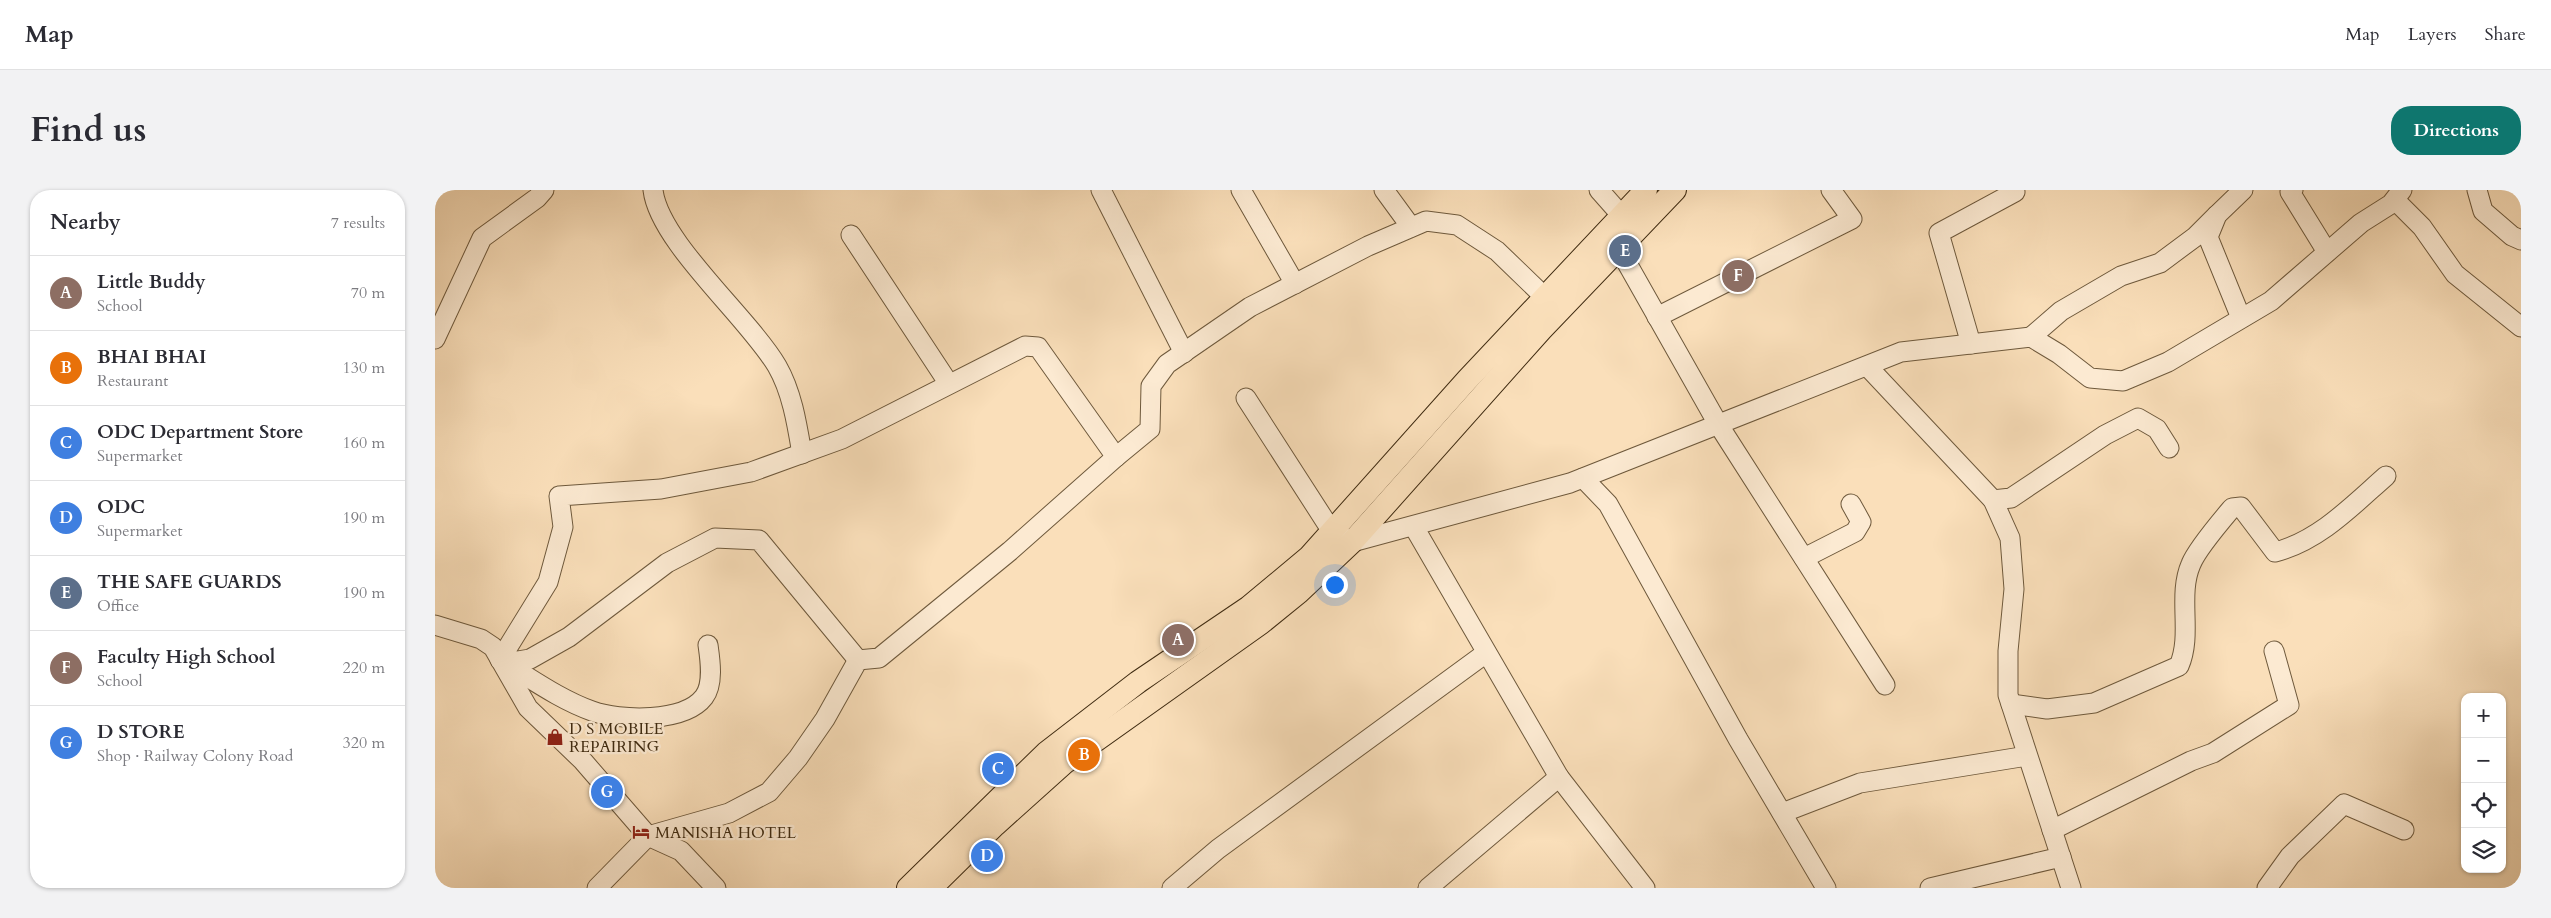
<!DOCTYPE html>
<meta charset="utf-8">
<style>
body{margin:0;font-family:Cardo,serif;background:#f2f2f3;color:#2b2b33}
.controls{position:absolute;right:15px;bottom:15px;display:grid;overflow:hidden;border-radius:10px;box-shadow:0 1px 4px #0004}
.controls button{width:45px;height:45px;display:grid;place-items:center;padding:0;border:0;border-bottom:1px solid #e1e1e2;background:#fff;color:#2b2b33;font:25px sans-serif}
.you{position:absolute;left:899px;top:394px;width:18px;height:18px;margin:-12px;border:4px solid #fff;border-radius:50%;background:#1a73e8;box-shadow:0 0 0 8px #1a73e833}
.badge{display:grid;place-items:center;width:32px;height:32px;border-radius:50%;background:#0f766e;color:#fff;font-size:16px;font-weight:700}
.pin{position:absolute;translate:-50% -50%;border:2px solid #fff;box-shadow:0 1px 5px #0006}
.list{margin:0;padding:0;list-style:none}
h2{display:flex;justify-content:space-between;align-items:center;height:65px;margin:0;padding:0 20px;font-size:21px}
h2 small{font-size:16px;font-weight:400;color:#7c7c81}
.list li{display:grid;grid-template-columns:32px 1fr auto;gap:15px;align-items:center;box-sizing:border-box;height:75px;padding:0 20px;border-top:1px solid #e1e1e2}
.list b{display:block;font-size:19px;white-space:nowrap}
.list p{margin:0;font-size:16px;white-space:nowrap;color:#7c7c81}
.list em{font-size:16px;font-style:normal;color:#7c7c81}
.icon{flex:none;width:28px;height:28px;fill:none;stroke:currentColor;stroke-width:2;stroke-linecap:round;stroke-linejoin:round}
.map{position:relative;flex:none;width:2086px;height:698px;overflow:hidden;border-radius:20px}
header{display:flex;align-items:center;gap:30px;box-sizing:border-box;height:70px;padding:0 25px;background:#fff;border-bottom:1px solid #e1e1e2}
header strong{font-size:24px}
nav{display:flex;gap:28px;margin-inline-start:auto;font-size:18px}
.intro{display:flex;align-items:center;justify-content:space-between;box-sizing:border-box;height:120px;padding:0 30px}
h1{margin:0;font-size:35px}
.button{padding:12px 22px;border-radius:20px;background:#0f766e;color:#fff;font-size:18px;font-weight:700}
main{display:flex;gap:30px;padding:0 30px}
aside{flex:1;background:#fff;border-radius:20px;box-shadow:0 1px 4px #0004}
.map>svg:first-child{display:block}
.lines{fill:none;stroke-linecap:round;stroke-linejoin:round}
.minor-casing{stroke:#6e593c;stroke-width:21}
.major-casing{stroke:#402c12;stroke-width:24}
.minor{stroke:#fcead2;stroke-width:19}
.major{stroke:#fadfba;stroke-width:22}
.labels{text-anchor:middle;stroke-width:4.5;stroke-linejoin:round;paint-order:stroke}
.poi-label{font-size:16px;fill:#402c12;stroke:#fcead2;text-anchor:start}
</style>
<header>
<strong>Map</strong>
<nav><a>Map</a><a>Layers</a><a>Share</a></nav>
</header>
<div class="intro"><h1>Find us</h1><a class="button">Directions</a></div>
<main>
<aside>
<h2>Nearby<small>7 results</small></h2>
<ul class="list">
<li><span class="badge" style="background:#8d6e63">A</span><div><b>Little Buddy</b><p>School</p></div><em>70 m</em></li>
<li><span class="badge" style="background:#e8710a">B</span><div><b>BHAI BHAI</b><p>Restaurant</p></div><em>130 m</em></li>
<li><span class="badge" style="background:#3f7fe0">C</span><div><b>ODC Department Store</b><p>Supermarket</p></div><em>160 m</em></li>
<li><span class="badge" style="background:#3f7fe0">D</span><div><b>ODC</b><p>Supermarket</p></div><em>190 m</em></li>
<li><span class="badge" style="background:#5c6f8a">E</span><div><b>THE SAFE GUARDS</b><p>Office</p></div><em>190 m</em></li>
<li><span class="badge" style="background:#8d6e63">F</span><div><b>Faculty High School</b><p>School</p></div><em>220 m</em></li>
<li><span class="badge" style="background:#3f7fe0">G</span><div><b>D STORE</b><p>Shop · Railway Colony Road</p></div><em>320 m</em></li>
</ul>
</aside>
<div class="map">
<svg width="2086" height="698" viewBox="0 0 2086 698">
<rect width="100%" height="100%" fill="#fadfba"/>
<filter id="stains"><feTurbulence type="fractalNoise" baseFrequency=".004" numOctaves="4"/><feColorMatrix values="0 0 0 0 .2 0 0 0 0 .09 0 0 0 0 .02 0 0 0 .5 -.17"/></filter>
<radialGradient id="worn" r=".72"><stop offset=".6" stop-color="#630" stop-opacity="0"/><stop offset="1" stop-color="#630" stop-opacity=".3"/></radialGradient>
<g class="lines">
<!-- minor casing -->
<g class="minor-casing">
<g id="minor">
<path d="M218,0C224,52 313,127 342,176C357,202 362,234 367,264"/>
<polyline points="666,0 749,163"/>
<polyline points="806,0 860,94"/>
<polyline points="949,0 976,37"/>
<polyline points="1164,0 1187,26"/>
<polyline points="1858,0 1855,2 1892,62"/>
<polyline points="2042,0 2048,21 2077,46 2086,50"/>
<polyline points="1960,10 1987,37 2020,84 2086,137"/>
<polyline points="416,45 514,194"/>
<polyline points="1184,59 1283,234 1450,495"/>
<polyline points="1222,127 1417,29 1396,0"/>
<polyline points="1806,128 1773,47 1782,25 1808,0"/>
<polyline points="1596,147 1626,121 1686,86 1725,73 1760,47 1782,25"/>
<polyline points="0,149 47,48 102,8 109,0"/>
<polyline points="1536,154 1504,43 1580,2 1579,0"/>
<polyline points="1432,176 1558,310 1575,348 1579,399 1573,461 1573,505 1636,698"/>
<polyline points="811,208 896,340 917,352 1135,293 1466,162 1596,147 1624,164 1655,188 1688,191 1733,172 1836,111 1926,33 1956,14 1967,0"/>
<polyline points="1148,288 1173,314 1303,549 1391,698"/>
<polyline points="1558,310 1576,308 1670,245 1703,228 1722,239 1734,258"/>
<polyline points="979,337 1124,587 1210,698"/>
<polyline points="1369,368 1420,342 1426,332 1416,314"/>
<polyline points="0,435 46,449 58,457 93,518 148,571 213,646 246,661 281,698"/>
<polyline points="423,470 324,350 280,348 232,373 134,447 95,469 70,473 65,470 113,392 128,337 124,306 226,299 316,282 407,249 590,156 603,157 681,267 715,239 716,196 732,174 815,117 933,56 991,31 1022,35 1062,61 1120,117"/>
<path d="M70,473C98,490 126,510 157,521C185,531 249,533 269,507C279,494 275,469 273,455"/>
<path d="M1576,514L1612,519L1659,513L1744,476C1758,444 1742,406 1756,374C1762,359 1786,331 1797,318L1806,317L1840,362C1884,351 1918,315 1951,286"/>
<polyline points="1347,623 1425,593 1592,566"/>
<polyline points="1617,640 1756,571 1778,563 1854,515 1839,461"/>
<polyline points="162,698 213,646 294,623 334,602 363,568 390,529 423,470 444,468 575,361 681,267"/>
<polyline points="737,698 783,659 1051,463"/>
<polyline points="993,698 1124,587"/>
<polyline points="1495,698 1626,667"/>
<polyline points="1832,698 1855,666 1909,614 1969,640"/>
</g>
</g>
<!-- major casing -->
<g class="major-casing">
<g id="major">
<polyline points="473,698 611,563 703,492 814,417 874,367 1032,190 1211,0"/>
<polyline points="496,698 560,635 629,573 826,433 863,403 917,352 1106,140 1240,0"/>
</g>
</g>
<!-- minor -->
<use href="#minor" class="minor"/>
<!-- major -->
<use href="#major" class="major"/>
</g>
<!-- icons -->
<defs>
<g id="shop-bare" transform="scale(1.35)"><path d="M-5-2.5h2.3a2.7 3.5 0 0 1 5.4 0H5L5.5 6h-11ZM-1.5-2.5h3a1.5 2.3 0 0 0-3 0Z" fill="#8f2418" stroke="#fcead2" stroke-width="2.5" paint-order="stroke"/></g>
<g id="hotel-bare" transform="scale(1.35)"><path d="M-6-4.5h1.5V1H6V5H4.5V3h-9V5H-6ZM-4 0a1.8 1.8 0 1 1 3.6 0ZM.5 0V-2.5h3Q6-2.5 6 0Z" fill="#8f2418" stroke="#fcead2" stroke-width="2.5" paint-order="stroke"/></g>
</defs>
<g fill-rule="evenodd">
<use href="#shop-bare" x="120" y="547"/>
<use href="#hotel-bare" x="206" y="642"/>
</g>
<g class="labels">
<!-- poi labels -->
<g class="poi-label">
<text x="134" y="544">D S MOBILE<tspan x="134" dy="18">REPAIRING</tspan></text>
<text x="220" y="648">MANISHA HOTEL</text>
</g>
</g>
<rect width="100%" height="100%" filter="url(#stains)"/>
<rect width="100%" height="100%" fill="url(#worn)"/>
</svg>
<div class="controls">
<button>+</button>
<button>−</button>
<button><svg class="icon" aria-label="locate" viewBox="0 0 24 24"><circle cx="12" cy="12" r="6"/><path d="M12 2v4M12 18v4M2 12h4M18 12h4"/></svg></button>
<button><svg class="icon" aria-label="layers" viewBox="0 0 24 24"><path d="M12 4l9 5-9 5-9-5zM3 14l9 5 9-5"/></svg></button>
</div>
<div class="you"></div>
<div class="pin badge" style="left:743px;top:450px;background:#8d6e63">A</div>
<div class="pin badge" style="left:649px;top:565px;background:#e8710a">B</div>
<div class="pin badge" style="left:563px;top:579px;background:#3f7fe0">C</div>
<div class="pin badge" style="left:552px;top:666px;background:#3f7fe0">D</div>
<div class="pin badge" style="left:1190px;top:61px;background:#5c6f8a">E</div>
<div class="pin badge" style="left:1303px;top:86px;background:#8d6e63">F</div>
<div class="pin badge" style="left:172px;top:602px;background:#3f7fe0">G</div>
</div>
</main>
